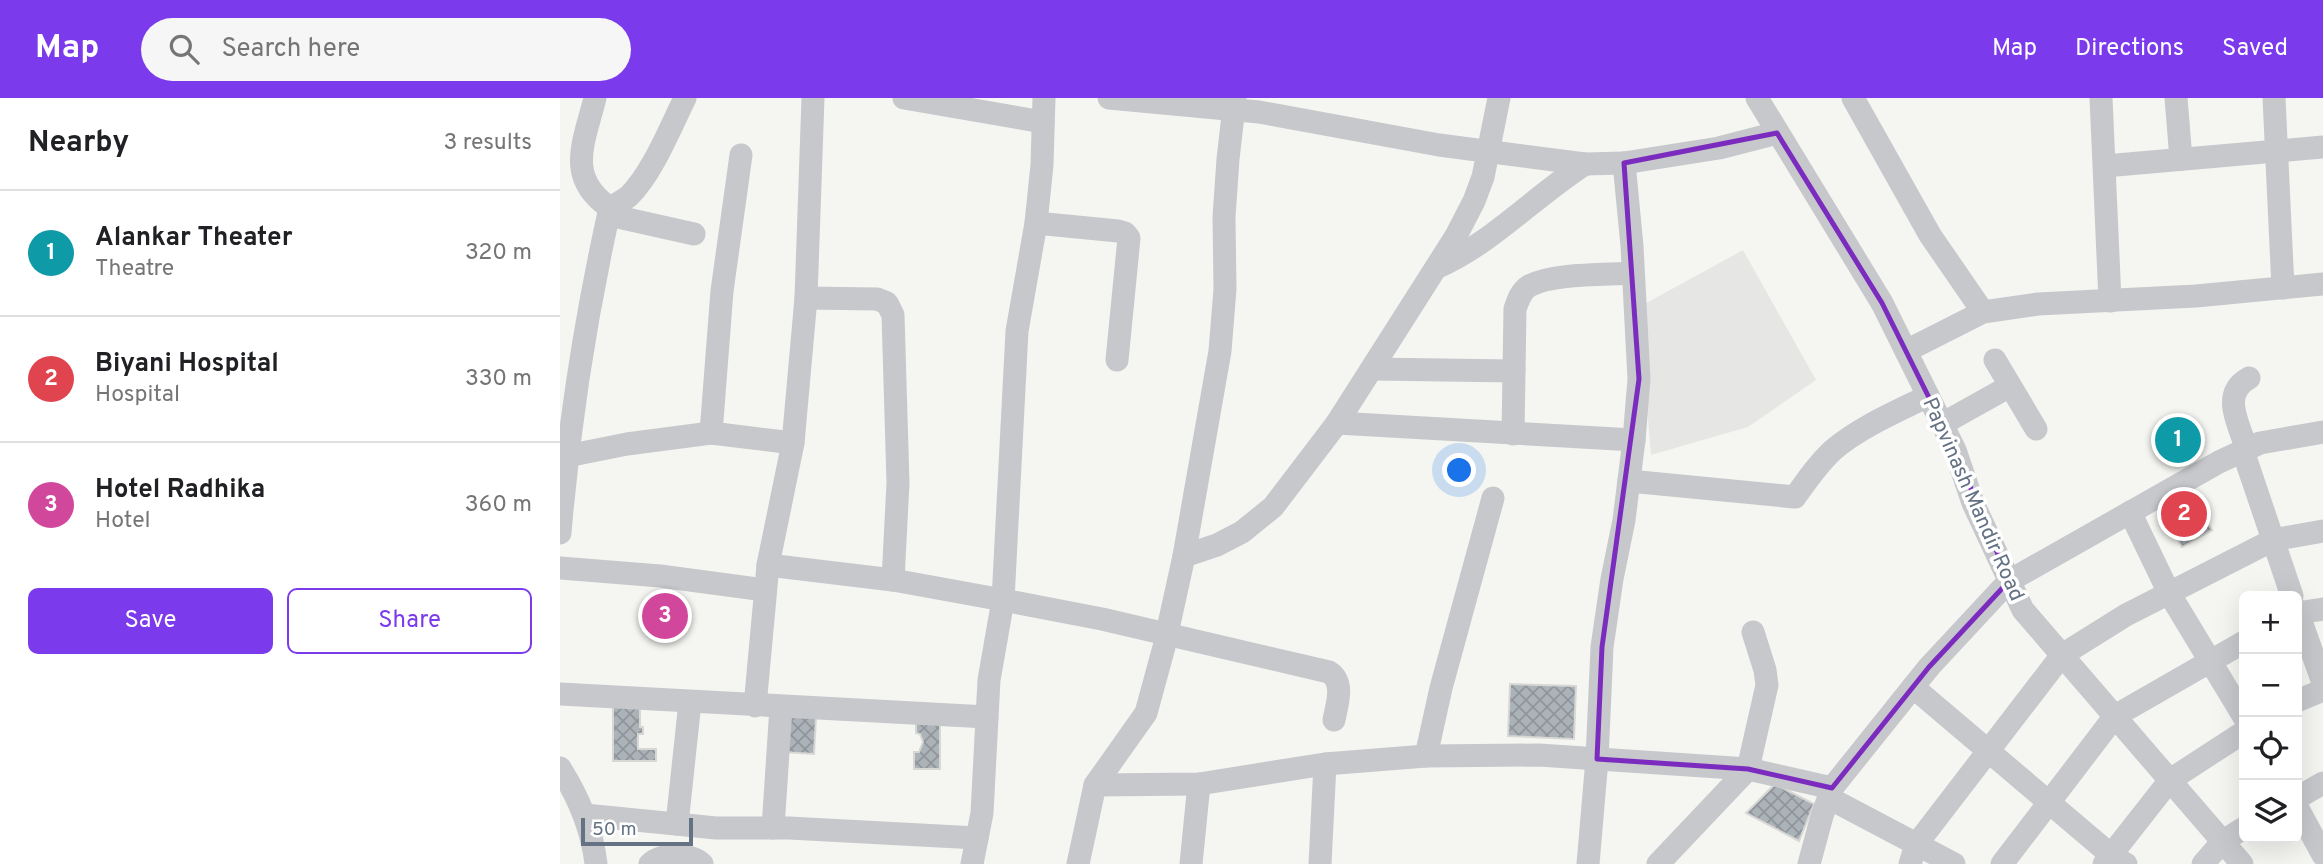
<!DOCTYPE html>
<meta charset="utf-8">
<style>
body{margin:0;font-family:Overpass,sans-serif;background:#f6f6f6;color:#202124}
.controls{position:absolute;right:21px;bottom:21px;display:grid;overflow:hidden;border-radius:10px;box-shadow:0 7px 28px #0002}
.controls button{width:63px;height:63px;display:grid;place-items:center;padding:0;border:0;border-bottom:2px solid #e0e0e0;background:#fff;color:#202124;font:35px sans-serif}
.scale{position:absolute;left:21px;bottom:18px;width:112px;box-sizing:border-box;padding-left:7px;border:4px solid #647284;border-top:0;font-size:19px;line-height:24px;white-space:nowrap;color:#647284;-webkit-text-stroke:5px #fff;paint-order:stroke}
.you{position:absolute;left:900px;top:373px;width:24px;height:24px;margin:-18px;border:5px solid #fff;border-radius:50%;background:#1a73e8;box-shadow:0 0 0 10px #1a73e833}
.badge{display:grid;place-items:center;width:46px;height:46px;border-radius:50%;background:#7c3aed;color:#fff;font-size:23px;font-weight:700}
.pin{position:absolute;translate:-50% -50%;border:4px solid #fff;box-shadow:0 2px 7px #0006}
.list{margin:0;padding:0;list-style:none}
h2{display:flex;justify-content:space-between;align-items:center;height:91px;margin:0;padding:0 28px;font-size:30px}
h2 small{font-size:23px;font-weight:400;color:#757577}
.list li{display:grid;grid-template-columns:46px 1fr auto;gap:21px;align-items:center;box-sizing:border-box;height:126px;padding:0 28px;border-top:2px solid #e0e0e0}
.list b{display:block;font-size:26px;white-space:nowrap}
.list p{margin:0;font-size:23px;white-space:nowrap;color:#757577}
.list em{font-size:23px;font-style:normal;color:#757577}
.actions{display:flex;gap:14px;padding:21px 28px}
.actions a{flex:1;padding:16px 0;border:2px solid #7c3aed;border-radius:10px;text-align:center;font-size:24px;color:#7c3aed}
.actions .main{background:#7c3aed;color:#fff}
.icon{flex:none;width:38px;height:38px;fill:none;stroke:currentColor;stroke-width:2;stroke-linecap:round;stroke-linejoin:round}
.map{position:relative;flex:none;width:1763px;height:766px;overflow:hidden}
header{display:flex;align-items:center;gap:42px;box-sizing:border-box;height:98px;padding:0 35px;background:#7c3aed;color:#fff}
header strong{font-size:33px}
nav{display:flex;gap:38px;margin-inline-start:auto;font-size:24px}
.search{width:490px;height:63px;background:#f6f6f6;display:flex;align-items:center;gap:18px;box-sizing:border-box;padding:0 24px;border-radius:38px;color:#757577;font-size:26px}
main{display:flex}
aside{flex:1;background:#fff}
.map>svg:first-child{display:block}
.built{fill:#e6e7e5}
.building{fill:url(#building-cross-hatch);stroke:#d7d7d4;stroke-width:2}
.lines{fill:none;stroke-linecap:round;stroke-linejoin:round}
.minor{stroke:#c6c8cc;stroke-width:23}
.marked{fill:none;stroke:#7b2cbf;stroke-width:5;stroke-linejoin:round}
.labels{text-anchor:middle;stroke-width:7;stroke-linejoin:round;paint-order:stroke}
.street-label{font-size:21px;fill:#647284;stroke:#fff}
</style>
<header>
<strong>Map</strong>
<div class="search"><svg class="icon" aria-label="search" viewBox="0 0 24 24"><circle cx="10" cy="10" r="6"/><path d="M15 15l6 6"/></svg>Search here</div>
<nav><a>Map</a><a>Directions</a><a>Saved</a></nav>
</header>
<main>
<aside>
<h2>Nearby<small>3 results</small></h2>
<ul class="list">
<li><span class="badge" style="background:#0f9aa8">1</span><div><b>Alankar Theater</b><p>Theatre</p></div><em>320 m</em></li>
<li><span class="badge" style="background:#e0444e">2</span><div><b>Biyani Hospital</b><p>Hospital</p></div><em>330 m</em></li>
<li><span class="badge" style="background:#d1479c">3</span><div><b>Hotel Radhika</b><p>Hotel</p></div><em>360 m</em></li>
</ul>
<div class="actions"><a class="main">Save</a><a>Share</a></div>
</aside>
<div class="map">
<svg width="1763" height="766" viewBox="0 0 1763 766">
<defs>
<pattern id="building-cross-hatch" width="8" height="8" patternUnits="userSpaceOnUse" patternTransform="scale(1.75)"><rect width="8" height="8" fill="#abb2b8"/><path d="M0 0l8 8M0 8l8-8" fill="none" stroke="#8f959b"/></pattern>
</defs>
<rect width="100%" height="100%" fill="#f5f6f2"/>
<!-- built -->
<polygon class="built" points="1183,152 1256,282 1188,329 1091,357 1079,209"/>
<!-- building -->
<g class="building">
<polygon points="1632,396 1652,432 1622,449 1602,413"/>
<polygon points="950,586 1016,588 1014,641 948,638"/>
<polygon points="53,609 80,609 80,629 83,629 83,636 78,636 78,651 96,651 96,663 53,663"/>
<polygon points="225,617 256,619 254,656 223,654"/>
<polygon points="356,625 380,625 380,671 354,671 354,654 359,654 363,644 360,636 356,635"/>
<polygon points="1215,686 1254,706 1239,743 1186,715"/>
</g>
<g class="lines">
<!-- minor -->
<g class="minor">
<polyline points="344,0 483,24"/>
<polyline points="549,0 699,14 879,47 1025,66 1064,65 1159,50 1217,35"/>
<polyline points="1197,0 1322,205 1395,352 1413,405 1463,512 1682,766"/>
<polyline points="1293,0 1370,137 1423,214"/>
<polyline points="1541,0 1550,203"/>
<polyline points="1616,0 1621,61"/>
<polyline points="1714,0 1723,190"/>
<polyline points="1545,68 1763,49"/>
<path d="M50,110C57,106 64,102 69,98C92,76 111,28 125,0"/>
<polyline points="49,117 134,136"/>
<polyline points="476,125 558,133 565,135 569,140 557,262"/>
<path d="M878,169C932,145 975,98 1025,66"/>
<polyline points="246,200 317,201 327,205 333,217 338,385 333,482"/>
<polyline points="1346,253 1423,214 1478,206 1636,198 1763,186"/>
<polyline points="1435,262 1476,331"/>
<polyline points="812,271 954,273"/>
<polyline points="777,325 1074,342"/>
<polyline points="1382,326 1450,288"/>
<polyline points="151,335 162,193 181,57"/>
<path d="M953,336L955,211C958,202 961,193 969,188C992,175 1046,177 1073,175"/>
<path d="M1687,352C1679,326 1660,296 1689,280"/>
<polyline points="1683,353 1732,498"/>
<polyline points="7,358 67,346 151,335 233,345"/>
<path d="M1069,383L1235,399C1247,382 1258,366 1273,352C1300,329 1336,314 1368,298"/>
<polyline points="1570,414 1609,495 1684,619"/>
<path d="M0,435C9,326 26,217 50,110C5,79 24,45 35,0"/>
<polyline points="624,458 660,253 665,191 664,119 668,61 675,0"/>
<path d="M208,467L333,482L443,502L542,521L769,574C785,584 777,606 774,622"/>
<polyline points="0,470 100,478 205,492"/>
<polyline points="1737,512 1763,585"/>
<polyline points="1737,515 1763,511"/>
<polyline points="1353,589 1551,757 1566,766"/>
<polyline points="0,596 427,619"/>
<polyline points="1737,603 1763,592"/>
<polyline points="195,608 208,467 233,345 246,200 253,0"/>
<polyline points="866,658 881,590 933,400"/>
<path d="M0,670C19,700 32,731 36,766"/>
<polyline points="535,687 586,615 604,549 624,458 657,447 682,434 713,409 777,325 896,138 914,103 923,79 939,0"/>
<polyline points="1269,700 1394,766"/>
<polyline points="1737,700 1763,685"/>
<polyline points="1737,709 1763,757"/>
<polyline points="25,717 156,730 229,730 417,740"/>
<polyline points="117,726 130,604"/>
<polyline points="213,730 221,609"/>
<path d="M90,766C102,755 131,755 142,766"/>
<polyline points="412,766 422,715 429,582 443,502 457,233 476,125 482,67 484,0"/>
<polyline points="518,766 535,687 639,686 765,666 866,658 979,657 1188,671 1272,690"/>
<polyline points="631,766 639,686"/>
<polyline points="760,766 765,666"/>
<polyline points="1028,766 1037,661 1042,549 1052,481 1064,422 1074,342 1079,281 1072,148 1064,65"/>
<polyline points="1098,766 1188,671 1207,587 1205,572 1193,534"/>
<polyline points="1249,766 1262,718 1272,690 1369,569 1449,483 1659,364 1700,345 1763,334"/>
<polyline points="1350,766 1356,747 1502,557 1566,517 1713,442 1763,433"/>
<polyline points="1442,766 1555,618 1684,544"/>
<polyline points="1544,766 1610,682 1684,634"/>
<polyline points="1643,766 1663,743 1684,730"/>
</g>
</g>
<!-- marked area -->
<path class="marked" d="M1217,35L1322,205L1395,352L1449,483L1369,569L1272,690L1188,671L1037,661L1042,549L1079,281L1064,65Z"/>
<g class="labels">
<!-- street labels -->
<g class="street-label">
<text transform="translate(1414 401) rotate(66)" y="7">Papvinash Mandir Road</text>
</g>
</g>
</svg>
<div class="controls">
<button>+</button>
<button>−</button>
<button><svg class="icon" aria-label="locate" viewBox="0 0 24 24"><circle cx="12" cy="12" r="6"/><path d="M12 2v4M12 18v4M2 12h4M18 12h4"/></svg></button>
<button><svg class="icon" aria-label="layers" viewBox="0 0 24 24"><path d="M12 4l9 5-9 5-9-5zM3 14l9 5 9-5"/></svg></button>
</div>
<div class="scale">50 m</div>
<div class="you"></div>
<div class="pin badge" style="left:1618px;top:342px;background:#0f9aa8">1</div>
<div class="pin badge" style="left:1624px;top:416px;background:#e0444e">2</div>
<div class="pin badge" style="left:105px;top:518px;background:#d1479c">3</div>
</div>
</main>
